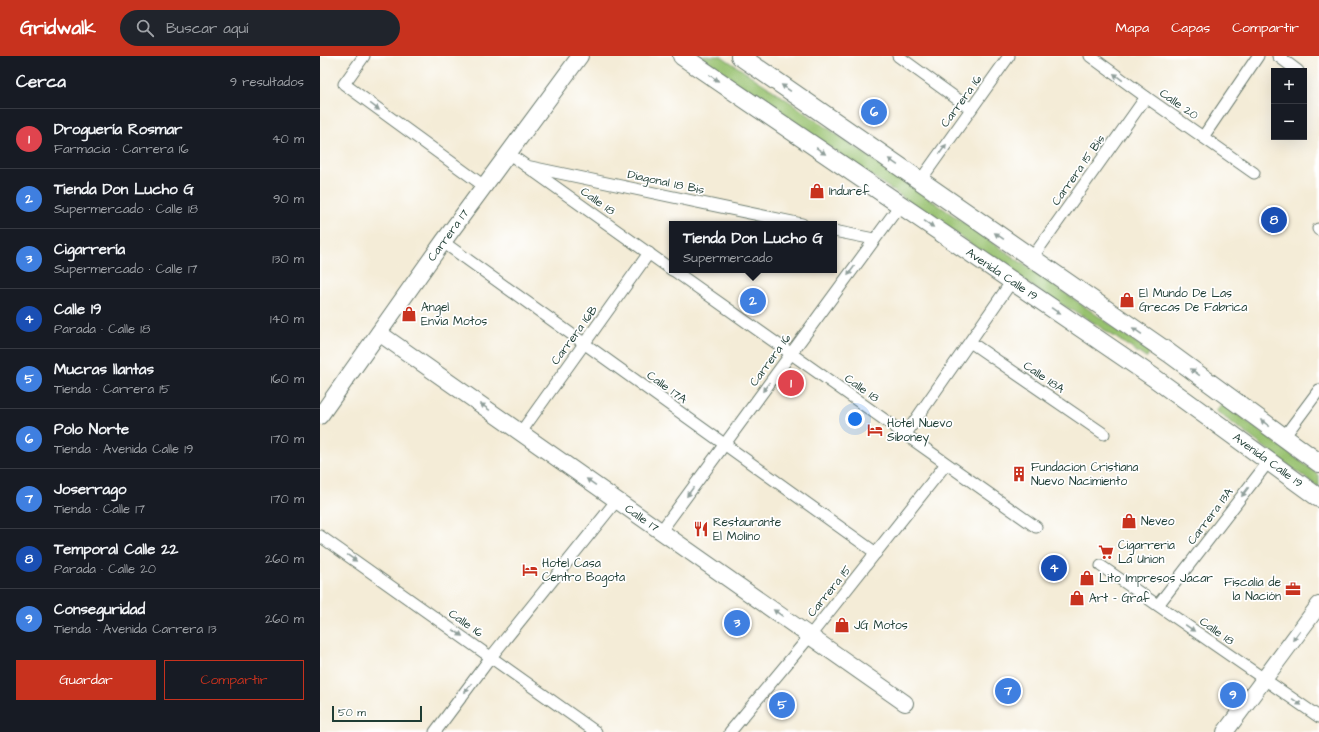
<!DOCTYPE html>
<html lang="es">
<meta charset="utf-8">
<style>
body{margin:0;font-family:"Architects Daughter",sans-serif;background:#20242c;color:#f1f3f6}
.controls{position:absolute;right:12px;top:12px;display:grid;overflow:hidden;border-radius:0px;box-shadow:0 4px 16px #0002}
.controls button{width:36px;height:36px;display:grid;place-items:center;padding:0;border:0;border-bottom:1px solid #363941;background:#171b24;color:#f1f3f6;font:20px sans-serif}
.scale{position:absolute;left:12px;bottom:10px;width:90px;box-sizing:border-box;padding-left:4px;border:2px solid #1f3d34;border-top:0;font-size:11px;line-height:14px;white-space:nowrap;color:#1f3d34;-webkit-text-stroke:3px #fff;paint-order:stroke}
.you{position:absolute;left:535px;top:363px;width:14px;height:14px;margin:-10px;border:3px solid #fff;border-radius:50%;background:#1a73e8;box-shadow:0 0 0 6px #1a73e833}
.badge{display:grid;place-items:center;width:26px;height:26px;border-radius:50%;background:#c8321e;color:#fff;font-size:13px;font-weight:700}
.pin{position:absolute;translate:-50% -50%;border:2px solid #fff;box-shadow:0 1px 4px #0006}
.popup{position:absolute;left:349px;top:165px;width:168px;height:52px;box-sizing:border-box;display:grid;place-content:center;border-radius:0px;background:#171b24;filter:drop-shadow(0 1px 3px #0005);font-size:13px;white-space:nowrap;color:#9ea1a6}
.popup b{font-size:15px;color:#f1f3f6}
.popup::after{content:'';position:absolute;left:50%;top:100%;margin-left:-8px;border:8px solid transparent;border-top-color:#171b24}
.list{margin:0;padding:0;list-style:none}
h2{display:flex;justify-content:space-between;align-items:center;height:52px;margin:0;padding:0 16px;font-size:17px}
h2 small{font-size:13px;font-weight:400;color:#9ea1a6}
.list li{display:grid;grid-template-columns:26px 1fr auto;gap:12px;align-items:center;box-sizing:border-box;height:60px;padding:0 16px;border-top:1px solid #363941}
.list b{display:block;font-size:15px;white-space:nowrap}
.list p{margin:0;font-size:13px;white-space:nowrap;color:#9ea1a6}
.list em{font-size:13px;font-style:normal;color:#9ea1a6}
.actions{display:flex;gap:8px;padding:12px 16px}
.actions a{flex:1;padding:9px 0;border:1px solid #c8321e;border-radius:0px;text-align:center;font-size:14px;color:#c8321e}
.actions .main{background:#c8321e;color:#fff}
.icon{flex:none;width:22px;height:22px;fill:none;stroke:currentColor;stroke-width:2;stroke-linecap:round;stroke-linejoin:round}
.map{position:relative;flex:none;width:999px;height:676px;overflow:hidden}
header{display:flex;align-items:center;gap:24px;box-sizing:border-box;height:56px;padding:0 20px;background:#c8321e;color:#fff}
header strong{font-size:19px}
nav{display:flex;gap:22px;margin-inline-start:auto;font-size:14px}
.search{width:280px;height:36px;background:#20242c;display:flex;align-items:center;gap:10px;box-sizing:border-box;padding:0 14px;border-radius:22px;color:#9ea1a6;font-size:15px}
main{display:flex}
aside{flex:1;background:#171b24}
.map>svg:first-child{display:block}
.green{fill:#97c16e;stroke:#5b7f51}
.lines{fill:none;stroke-linecap:round;stroke-linejoin:round}
.street-casing{stroke:#6a7a6d;stroke-width:13}
.secondary-casing{stroke:#6a7a6d;stroke-width:18}
.primary-casing{stroke:#6a7a6d;stroke-width:20}
.street{stroke:#fff;stroke-width:11}
.secondary{stroke:#fff;stroke-width:16}
.primary{stroke:#fff;stroke-width:18}
.oneway{fill:#8f9e9a}
.labels{text-anchor:middle;stroke-width:3.5;stroke-linejoin:round;paint-order:stroke}
.street-label{font-size:12px;fill:#1f3d34;stroke:#fff}
.poi-label{font-size:12px;fill:#1f3d34;stroke:#fff;text-anchor:start}
</style>
<header>
<strong>Gridwalk</strong>
<div class="search"><svg class="icon" aria-label="search" viewBox="0 0 24 24"><circle cx="10" cy="10" r="6"/><path d="M15 15l6 6"/></svg>Buscar aquí</div>
<nav><a>Mapa</a><a>Capas</a><a>Compartir</a></nav>
</header>
<main>
<aside>
<h2>Cerca<small>9 resultados</small></h2>
<ul class="list">
<li><span class="badge" style="background:#e0444e">1</span><div><b>Droguería Rosmar</b><p>Farmacia · Carrera 16</p></div><em>40 m</em></li>
<li><span class="badge" style="background:#3f7fe0">2</span><div><b>Tienda Don Lucho G</b><p>Supermercado · Calle 18</p></div><em>90 m</em></li>
<li><span class="badge" style="background:#3f7fe0">3</span><div><b>Cigarrería</b><p>Supermercado · Calle 17</p></div><em>130 m</em></li>
<li><span class="badge" style="background:#1a4fb4">4</span><div><b>Calle 19</b><p>Parada · Calle 18</p></div><em>140 m</em></li>
<li><span class="badge" style="background:#3f7fe0">5</span><div><b>Mucras llantas</b><p>Tienda · Carrera 15</p></div><em>160 m</em></li>
<li><span class="badge" style="background:#3f7fe0">6</span><div><b>Polo Norte</b><p>Tienda · Avenida Calle 19</p></div><em>170 m</em></li>
<li><span class="badge" style="background:#3f7fe0">7</span><div><b>Joserrago</b><p>Tienda · Calle 17</p></div><em>170 m</em></li>
<li><span class="badge" style="background:#1a4fb4">8</span><div><b>Temporal Calle 22</b><p>Parada · Calle 20</p></div><em>260 m</em></li>
<li><span class="badge" style="background:#3f7fe0">9</span><div><b>Conseguridad</b><p>Tienda · Avenida Carrera 13</p></div><em>260 m</em></li>
</ul>
<div class="actions"><a class="main">Guardar</a><a>Compartir</a></div>
</aside>
<div class="map">
<svg width="999" height="676" viewBox="0 0 999 676">
<rect width="100%" height="100%" fill="#fff"/>
<filter id="ink" filterUnits="userSpaceOnUse"><feTurbulence type="fractalNoise" baseFrequency=".025" numOctaves="2"/><feDisplacementMap in="SourceGraphic" scale="8" xChannelSelector="R" yChannelSelector="G"/><feConvolveMatrix kernelMatrix="1 2 1 2 8 2 1 2 1" color-interpolation-filters="sRGB"/></filter>
<filter id="wash" filterUnits="userSpaceOnUse"><feTurbulence type="fractalNoise" baseFrequency=".012" numOctaves="4" result="noise"/><feDisplacementMap in="SourceGraphic" scale="16" xChannelSelector="R" yChannelSelector="G"/><feGaussianBlur stdDeviation="0.9" result="paint"/><feColorMatrix in="noise" values="0 0 0 0 0 0 0 0 0 0 0 0 0 0 0 0 0 1.4 0 .05"/><feComposite in="paint" operator="in"/></filter>
<g filter="url(#wash)">
<rect width="100%" height="100%" fill="#f4ecd7"/>
<!-- green -->
<g class="green">
<polygon points="377,0 401,0 460,39 830,296 826,302 765,261 731,243"/>
<polygon points="902,347 999,419 999,432 896,355"/>
</g>
</g>
<g filter="url(#ink)">
<g class="lines">
<!-- street casing -->
<g class="street-casing">
<g id="street">
<polyline points="44,0 24,28 164,130"/>
<polyline points="578,0 651,53"/>
<polyline points="770,0 826,41 934,117"/>
<polyline points="958,0 978,15"/>
<polyline points="883,81 938,0"/>
<polyline points="188,97 352,214"/>
<polyline points="206,110 482,168"/>
<polyline points="600,125 689,0"/>
<polyline points="998,173 999,174"/>
<polyline points="514,175 554,183"/>
<polyline points="123,186 556,497"/>
<polyline points="712,202 826,41"/>
<polyline points="353,214 716,471"/>
<polyline points="650,286 784,378"/>
<polyline points="201,376 329,197"/>
<polyline points="585,379 692,225"/>
<polyline points="964,381 999,334"/>
<polyline points="341,475 580,149"/>
<polyline points="0,480 276,676"/>
<polyline points="781,510 999,661"/>
<polyline points="838,549 949,405"/>
<polyline points="115,676 171,601 297,444"/>
<polyline points="410,676 485,586 626,408"/>
</g>
</g>
<!-- secondary casing -->
<g class="secondary-casing">
<g id="secondary">
<polyline points="59,277 585,647"/>
<polyline points="0,360 123,186 260,0"/>
<polyline points="905,676 999,549"/>
</g>
</g>
<!-- primary casing -->
<g class="primary-casing">
<g id="primary">
<polyline points="362,0 833,321 999,442"/>
<polyline points="420,0 849,297 999,407"/>
</g>
</g>
<!-- street -->
<use href="#street" class="street"/>
<!-- secondary -->
<use href="#secondary" class="secondary"/>
<!-- primary -->
<use href="#primary" class="primary"/>
</g>
<!-- one-way arrows -->
<defs><path id="oneway-solid" d="M-6-.8H1V-3.2L6.5 0L1 3.2V.8H-6Z"/></defs>
<g class="oneway">
<use href="#oneway-solid" transform="translate(798 21) rotate(-143)"/>
<use href="#oneway-solid" transform="translate(394 22) rotate(34)"/>
<use href="#oneway-solid" transform="translate(466 32) rotate(-145)"/>
<use href="#oneway-solid" transform="translate(55 51) rotate(36)"/>
<use href="#oneway-solid" transform="translate(623 93) rotate(-54)"/>
<use href="#oneway-solid" transform="translate(501 95) rotate(34)"/>
<use href="#oneway-solid" transform="translate(573 106) rotate(-145)"/>
<use href="#oneway-solid" transform="translate(609 168) rotate(34)"/>
<use href="#oneway-solid" transform="translate(679 180) rotate(-145)"/>
<use href="#oneway-solid" transform="translate(531 215) rotate(126)"/>
<use href="#oneway-solid" transform="translate(736 255) rotate(34)"/>
<use href="#oneway-solid" transform="translate(817 275) rotate(-145)"/>
<use href="#oneway-solid" transform="translate(875 316) rotate(-144)"/>
<use href="#oneway-solid" transform="translate(446 331) rotate(126)"/>
<use href="#oneway-solid" transform="translate(165 351) rotate(-145)"/>
<use href="#oneway-solid" transform="translate(945 367) rotate(-144)"/>
<use href="#oneway-solid" transform="translate(271 426) rotate(-145)"/>
<use href="#oneway-solid" transform="translate(370 436) rotate(126)"/>
<use href="#oneway-solid" transform="translate(925 436) rotate(127)"/>
<use href="#oneway-solid" transform="translate(32 502) rotate(35)"/>
<use href="#oneway-solid" transform="translate(458 557) rotate(-145)"/>
<use href="#oneway-solid" transform="translate(870 572) rotate(35)"/>
<use href="#oneway-solid" transform="translate(138 577) rotate(35)"/>
<use href="#oneway-solid" transform="translate(976 580) rotate(126)"/>
<use href="#oneway-solid" transform="translate(148 632) rotate(127)"/>
<use href="#oneway-solid" transform="translate(977 646) rotate(35)"/>
</g>
</g>
<!-- icons -->
<defs>
<g id="shop-bare" transform="scale(1.2)"><path d="M-5-2.5h2.3a2.7 3.5 0 0 1 5.4 0H5L5.5 6h-11ZM-1.5-2.5h3a1.5 2.3 0 0 0-3 0Z" fill="#c8321e" stroke="#fff" stroke-width="2.5" paint-order="stroke"/></g>
<g id="hotel-bare" transform="scale(1.2)"><path d="M-6-4.5h1.5V1H6V5H4.5V3h-9V5H-6ZM-4 0a1.8 1.8 0 1 1 3.6 0ZM.5 0V-2.5h3Q6-2.5 6 0Z" fill="#c8321e" stroke="#fff" stroke-width="2.5" paint-order="stroke"/></g>
<g id="building-bare" transform="scale(1.2)"><path d="M-4-6H4V6H1V3H-1V6H-4ZM-2.5-4.3h1.7v1.8h-1.7ZM.8-4.3h1.7v1.8H.8ZM-2.5-1h1.7V.8h-1.7ZM.8-1h1.7V.8H.8Z" fill="#c8321e" stroke="#fff" stroke-width="2.5" paint-order="stroke"/></g>
<g id="restaurant-bare" transform="scale(1.2)"><path d="M-5-6h1v4h1v-4h1v4h1v-4h1v5L-1.5 .5V6h-2V.5L-5-1ZM5-6V6H3V1.5H1.5Q1.5-4 5-6Z" fill="#c8321e" stroke="#fff" stroke-width="2.5" paint-order="stroke"/></g>
<g id="supermarket-bare" transform="scale(1.2)"><path d="M-6-5.5h2.5l.6 2H6L4.5 2H-2.5L-4.4-4H-6ZM-1.5 3.2a1.3 1.3 0 1 0 .1 0ZM3 3.2a1.3 1.3 0 1 0 .1 0Z" fill="#c8321e" stroke="#fff" stroke-width="2.5" paint-order="stroke"/></g>
<g id="office-bare" transform="scale(1.2)"><path d="M-6-3h4V-5.5h4V-3h4V5H-6ZM-1-4.5V-3h2v-1.5ZM-6 0V1H6V0Z" fill="#c8321e" stroke="#fff" stroke-width="2.5" paint-order="stroke"/></g>
</defs>
<g fill-rule="evenodd">
<use href="#shop-bare" x="497" y="135"/>
<use href="#shop-bare" x="807" y="244"/>
<use href="#shop-bare" x="89" y="258"/>
<use href="#hotel-bare" x="555" y="374"/>
<use href="#building-bare" x="699" y="418"/>
<use href="#shop-bare" x="809" y="465"/>
<use href="#restaurant-bare" x="381" y="473"/>
<use href="#supermarket-bare" x="786" y="496"/>
<use href="#hotel-bare" x="210" y="514"/>
<use href="#shop-bare" x="767" y="522"/>
<use href="#office-bare" x="973" y="533"/>
<use href="#shop-bare" x="757" y="542"/>
<use href="#shop-bare" x="522" y="569"/>
</g>
<g class="labels">
<!-- street labels -->
<g class="street-label">
<text transform="translate(641 45) rotate(-54)" y="4">Carrera 16</text>
<text transform="translate(859 48) rotate(35)" y="4">Calle 20</text>
<text transform="translate(758 114) rotate(-55)" y="4">Carrera 15 Bis</text>
<text transform="translate(346 126) rotate(12)" y="4">Diagonal 18 Bis</text>
<text transform="translate(278 145) rotate(35)" y="4">Calle 18</text>
<text transform="translate(128 179) rotate(-54)" y="4">Carrera 17</text>
<text transform="translate(682 218) rotate(34)" y="4">Avenida Calle 19</text>
<text transform="translate(254 279) rotate(-54)" y="4">Carrera 16B</text>
<text transform="translate(450 304) rotate(-54)" y="4">Carrera 16</text>
<text transform="translate(724 321) rotate(34)" y="4">Calle 18A</text>
<text transform="translate(347 331) rotate(36)" y="4">Calle 17A</text>
<text transform="translate(542 332) rotate(35)" y="4">Calle 18</text>
<text transform="translate(948 404) rotate(36)" y="4">Avenida Calle 19</text>
<text transform="translate(890 460) rotate(-53)" y="4">Carrera 13A</text>
<text transform="translate(322 462) rotate(35)" y="4">Calle 17</text>
<text transform="translate(509 535) rotate(-51)" y="4">Carrera 15</text>
<text transform="translate(146 567) rotate(35)" y="4">Calle 16</text>
<text transform="translate(897 575) rotate(35)" y="4">Calle 18</text>
</g>
<!-- poi labels -->
<g class="poi-label">
<text x="509" y="139">Induref</text>
<text x="819" y="241">El Mundo De Las<tspan x="819" dy="14">Grecas De Fabrica</tspan></text>
<text x="101" y="255">Angel<tspan x="101" dy="14">Envia Motos</tspan></text>
<text x="567" y="371">Hotel Nuevo<tspan x="567" dy="14">Siboney</tspan></text>
<text x="711" y="415">Fundacion Cristiana<tspan x="711" dy="14">Nuevo Nacimiento</tspan></text>
<text x="821" y="469">Neveo</text>
<text x="393" y="470">Restaurante<tspan x="393" dy="14">El Molino</tspan></text>
<text x="798" y="493">Cigarreria<tspan x="798" dy="14">La Union</tspan></text>
<text x="222" y="511">Hotel Casa<tspan x="222" dy="14">Centro Bogota</tspan></text>
<text x="779" y="526">Lito Impresos Jacar</text>
<text x="961" y="530" text-anchor="end">Fiscalia de<tspan x="961" dy="14">la Nación</tspan></text>
<text x="769" y="546">Art - Graf</text>
<text x="534" y="573">JG Motos</text>
</g>
</g>
</svg>
<div class="controls">
<button>+</button>
<button>−</button>
</div>
<div class="scale">50 m</div>
<div class="you"></div>
<div class="pin badge" style="left:471px;top:327px;background:#e0444e">1</div>
<div class="pin badge" style="left:433px;top:245px;background:#3f7fe0">2</div>
<div class="popup"><b>Tienda Don Lucho G</b>Supermercado</div>
<div class="pin badge" style="left:417px;top:567px;background:#3f7fe0">3</div>
<div class="pin badge" style="left:734px;top:512px;background:#1a4fb4">4</div>
<div class="pin badge" style="left:462px;top:649px;background:#3f7fe0">5</div>
<div class="pin badge" style="left:554px;top:56px;background:#3f7fe0">6</div>
<div class="pin badge" style="left:688px;top:635px;background:#3f7fe0">7</div>
<div class="pin badge" style="left:954px;top:164px;background:#1a4fb4">8</div>
<div class="pin badge" style="left:913px;top:639px;background:#3f7fe0">9</div>
</div>
</main>
